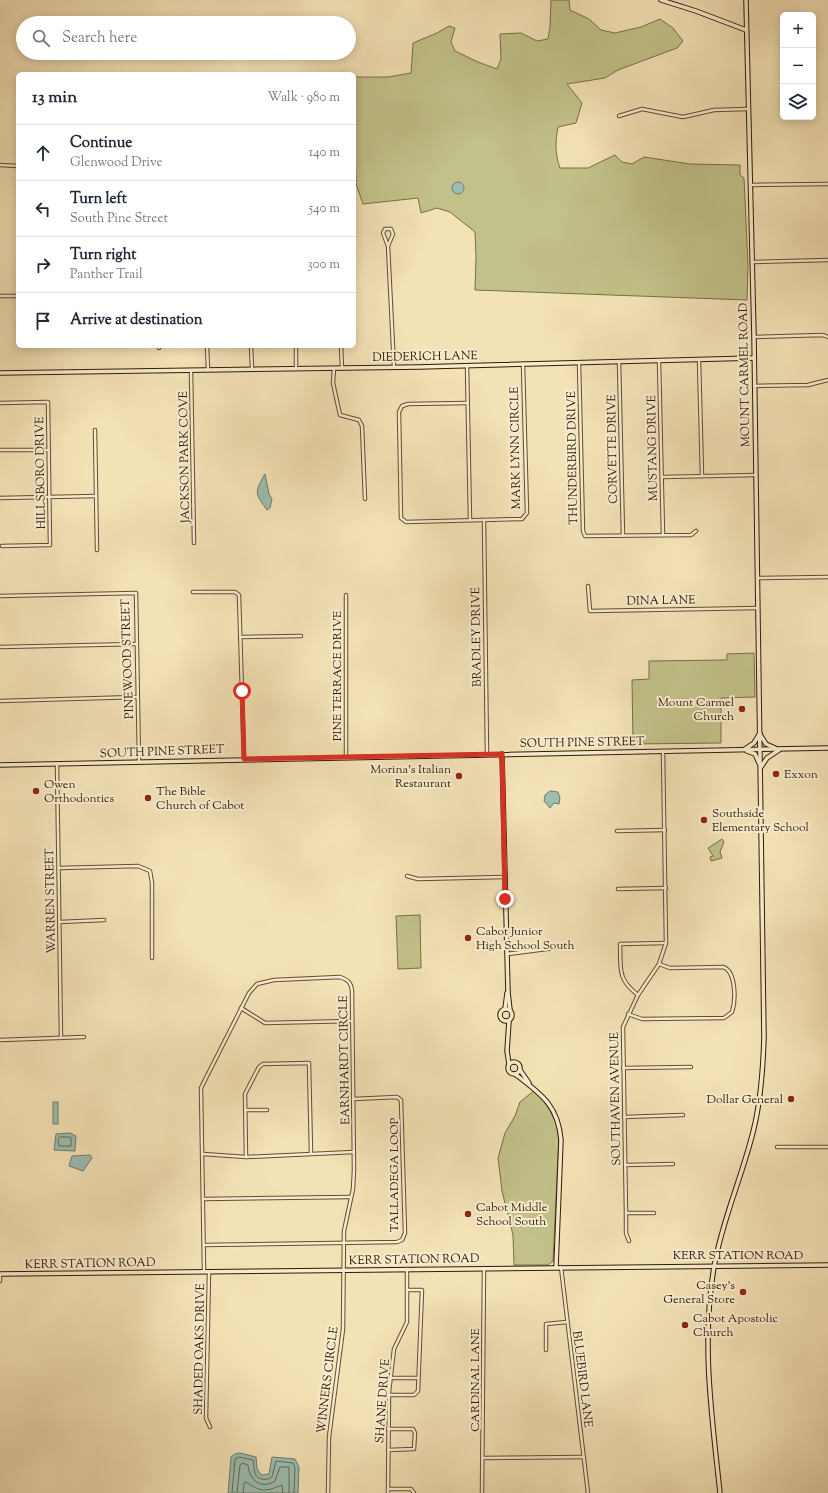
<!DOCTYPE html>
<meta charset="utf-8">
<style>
body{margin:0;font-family:"Sorts Mill Goudy",serif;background:#f2f2f3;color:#1f2937}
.controls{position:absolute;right:12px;top:12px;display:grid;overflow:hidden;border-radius:6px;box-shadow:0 2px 10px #0003}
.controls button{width:36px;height:36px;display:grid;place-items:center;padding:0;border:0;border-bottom:1px solid #e0e1e3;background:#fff;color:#1f2937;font:20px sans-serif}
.stop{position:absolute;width:12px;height:12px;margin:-9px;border:3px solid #d93025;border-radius:50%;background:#fff}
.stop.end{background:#d93025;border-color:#fff;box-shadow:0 1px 4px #0008}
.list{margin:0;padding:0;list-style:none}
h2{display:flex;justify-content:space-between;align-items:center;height:52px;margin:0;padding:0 16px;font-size:17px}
h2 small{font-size:13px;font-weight:400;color:#747a83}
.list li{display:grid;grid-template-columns:26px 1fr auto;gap:12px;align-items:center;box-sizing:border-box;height:56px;padding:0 16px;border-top:1px solid #e0e1e3}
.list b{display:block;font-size:15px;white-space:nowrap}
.list p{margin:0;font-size:13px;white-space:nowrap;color:#747a83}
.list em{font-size:13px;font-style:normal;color:#747a83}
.icon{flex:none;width:22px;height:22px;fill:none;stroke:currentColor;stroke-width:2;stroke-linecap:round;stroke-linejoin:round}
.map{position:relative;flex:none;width:828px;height:1493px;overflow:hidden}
.search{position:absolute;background:#fff;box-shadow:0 2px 10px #0003;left:16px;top:16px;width:340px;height:44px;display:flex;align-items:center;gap:10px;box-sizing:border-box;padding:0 14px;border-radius:22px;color:#747a83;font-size:15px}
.panel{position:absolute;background:#fff;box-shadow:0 2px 10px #0003;left:16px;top:72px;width:340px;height:276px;border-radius:6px}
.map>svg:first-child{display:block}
.green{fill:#c2c189;stroke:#796e44}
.water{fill:#9cbdb1;stroke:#717c6a}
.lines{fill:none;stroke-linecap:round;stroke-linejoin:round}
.shore{stroke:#666c58;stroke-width:1}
.street-casing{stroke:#614d2e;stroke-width:4.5}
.secondary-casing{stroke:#301b00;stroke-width:5.5}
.street{stroke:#f8ecd0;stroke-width:2.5}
.secondary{stroke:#f8ecd0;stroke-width:3.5}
.route{stroke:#d93025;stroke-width:5}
.poi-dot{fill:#8f2418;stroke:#f8ecd0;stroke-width:1.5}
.labels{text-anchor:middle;stroke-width:4;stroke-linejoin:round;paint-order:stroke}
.street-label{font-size:12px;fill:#301b00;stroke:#f8ecd0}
.poi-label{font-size:12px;fill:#301b00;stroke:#f8ecd0;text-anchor:start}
</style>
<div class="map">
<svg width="828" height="1493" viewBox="0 0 828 1493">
<rect width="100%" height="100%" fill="#f4e2b7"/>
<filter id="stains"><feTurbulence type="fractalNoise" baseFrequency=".005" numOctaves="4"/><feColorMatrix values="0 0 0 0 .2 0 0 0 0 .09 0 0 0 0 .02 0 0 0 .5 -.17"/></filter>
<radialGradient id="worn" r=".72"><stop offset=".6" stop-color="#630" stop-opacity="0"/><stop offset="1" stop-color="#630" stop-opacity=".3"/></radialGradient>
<!-- green -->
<g class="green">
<path d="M551,0H569L570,10L589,19L601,30L615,33L641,27L660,19L673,28L683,41L677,48L618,70L605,78L567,84L582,103L576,123L558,127C555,142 555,154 560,168H588L615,155L622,162L632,164L644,157L690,164L740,165V175L744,178L748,265L747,300L475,290L476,256L475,232L450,212L437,208L421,213L418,198L363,204L356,184L354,77H388L411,73L413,43L437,33L449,26L455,28L451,42L455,51L478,62L497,69L501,59L500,34L521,33L537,41L548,39L550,27Z"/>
<polygon points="754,653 755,697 721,698 721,743 633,744 632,680 649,679 649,661 727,660 727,654"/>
<polygon points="722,839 724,842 720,852 722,858 711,861 710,857 713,856 708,848"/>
<polygon points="420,915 421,968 398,969 396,916"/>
<polygon points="535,1090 555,1115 559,1135 553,1261 548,1265 514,1265 513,1235 502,1191 498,1158 505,1133 515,1116 520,1102"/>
</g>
<!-- water -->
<g class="water">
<circle cx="458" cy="188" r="6"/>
<path d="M265,474L269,494L272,499L270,508L267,510C255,493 254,493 265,474Z"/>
<polygon points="550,791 558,792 560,798 559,804 554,803 550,808 544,801 545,795"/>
<rect x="53" y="1102" width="5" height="22"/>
<polygon points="70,1133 76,1136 75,1151 54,1150 56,1134"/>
<polygon points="90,1155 92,1158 83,1171 69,1166 72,1156"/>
<polygon points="240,1453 256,1457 257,1469 261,1475 269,1474 272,1457 295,1459 299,1467 298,1493 228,1493 231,1457 235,1454"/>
</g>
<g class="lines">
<!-- shore -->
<g class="shore">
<polygon points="60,1137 71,1137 71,1146 59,1146 58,1139"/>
<path d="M232,1493L235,1459L239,1457L253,1460L255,1474C259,1480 266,1481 272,1477L276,1461L293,1463L295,1468L294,1493"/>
<path d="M237,1493L240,1465L242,1463L248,1465C249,1480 261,1490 275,1481L280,1467H289V1493"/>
<path d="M243,1493L244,1483L246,1482C261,1492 265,1492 282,1485L283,1493"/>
</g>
<!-- street casing -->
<g class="street-casing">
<g id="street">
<polyline points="619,116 642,109 683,117 714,110 748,109"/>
<polyline points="0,165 18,166"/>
<polyline points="751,185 828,184"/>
<polyline points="388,246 383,233 385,229 391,229 393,234 388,246 394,367"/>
<polyline points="752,262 828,260"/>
<polyline points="0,296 18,296"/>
<polyline points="754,337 823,335 828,337"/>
<polyline points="207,346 208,369"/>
<polyline points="251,346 252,368"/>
<polyline points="296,346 296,368"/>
<polyline points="341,346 342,368"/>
<polyline points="159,348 160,346"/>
<polyline points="699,360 702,476"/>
<polyline points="659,361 663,535"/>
<polyline points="619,362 623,536"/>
<polyline points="579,363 583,531 585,536 691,535 696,531"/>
<polyline points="467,366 470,520"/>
<polyline points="334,368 333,383 340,415 359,420 362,426 365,499"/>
<polyline points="191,370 194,543"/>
<polyline points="754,386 808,385 828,380"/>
<polyline points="0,403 48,402 50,545 2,546"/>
<polyline points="467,403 408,404 402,406 399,412 401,518 406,522 522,519 527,513 523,364"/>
<polyline points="95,430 97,550"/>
<polyline points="0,450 49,450"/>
<polyline points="662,477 756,475"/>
<polyline points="0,498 96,496"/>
<polyline points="484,520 487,754"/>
<polyline points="758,578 828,577"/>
<polyline points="588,586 590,611 758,608"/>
<polyline points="193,592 235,592 239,595 244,759"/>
<polyline points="346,595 346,757"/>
<polyline points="0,596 136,593 139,762"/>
<polyline points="241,637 301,636"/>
<polyline points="0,647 137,644"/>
<polyline points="0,701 137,697"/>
<polyline points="57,764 61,1038"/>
<polyline points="617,831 665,830"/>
<polyline points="59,868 138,866 150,871 152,883 152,958"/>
<polyline points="407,876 418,879 504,877"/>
<polyline points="618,889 666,888"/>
<polyline points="60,922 104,920"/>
<polyline points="507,954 570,946"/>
<path d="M638,995C617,979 621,969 620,944L666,943"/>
<polyline points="241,1008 265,1023 352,1021"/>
<path d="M628,1014L642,1019L724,1018L732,1012C736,1000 736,971 723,967L670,968L659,964"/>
<polyline points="0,1040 84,1037"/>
<polyline points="623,1068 691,1067"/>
<polyline points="245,1110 267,1110"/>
<polyline points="624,1117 683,1115"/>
<polyline points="777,1147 828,1147"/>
<polyline points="203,1154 246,1157 354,1152"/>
<polyline points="246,1157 245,1094 259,1067 263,1064 309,1063 311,1153"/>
<polyline points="625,1165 673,1164"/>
<polyline points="203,1199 351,1197"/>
<polyline points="626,1213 654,1213"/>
<polyline points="629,1241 626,1233 626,1213 623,1027 638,995 659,964 666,943 663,751"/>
<polyline points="204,1245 397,1242 402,1240 405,1233 401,1100 397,1097 353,1099"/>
<polyline points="561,1267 588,1493"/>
<path d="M204,1271L201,1088L205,1080L249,993L257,984L274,980L340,977C348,980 351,982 352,991L354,1170L353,1189L344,1231L343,1329L329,1437L328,1493"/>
<polyline points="209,1272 206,1418 210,1427"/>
<polyline points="0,1281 0,1274"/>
<polyline points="546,1350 546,1324 567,1322"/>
<polyline points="391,1378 417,1378"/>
<polyline points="389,1395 414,1395 418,1391 422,1290 407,1290"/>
<polyline points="388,1429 413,1429 415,1433 414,1449 388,1450"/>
<polyline points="483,1458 584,1457"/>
<polyline points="388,1489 411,1489 414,1493"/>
<polyline points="388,1493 389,1392 394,1349 407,1322 407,1269"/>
<polyline points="482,1493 484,1268"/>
</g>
</g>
<!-- secondary casing -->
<g class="secondary-casing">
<g id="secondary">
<polyline points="661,0 696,11 746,30"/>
<polyline points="0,373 419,367 754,358"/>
<polyline points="761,736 766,744 775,748"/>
<polyline points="745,749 754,743 760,733"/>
<polyline points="747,751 755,754 759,763"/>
<polyline points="502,754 508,992 510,1010"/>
<polyline points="0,765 828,748"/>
<polyline points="761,767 767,758 779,750"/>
<circle cx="506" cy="1015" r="6"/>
<polyline points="505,1009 507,993"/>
<polyline points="509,1021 507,1051 509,1064"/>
<circle cx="514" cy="1068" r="6"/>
<polyline points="520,1070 529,1083"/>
<path d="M515,1074C541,1094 558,1105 561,1140L556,1267"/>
<polyline points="0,1274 828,1265"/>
<path d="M720,1493C712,1417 701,1343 714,1267C722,1220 743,1175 754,1128C761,1099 763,1069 764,1038L754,337L746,0"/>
</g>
</g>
<!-- street -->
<use href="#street" class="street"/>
<!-- secondary -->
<use href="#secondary" class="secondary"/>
</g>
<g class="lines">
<!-- route -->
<polyline class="route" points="242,691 244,759 502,754 505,899"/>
</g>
<!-- markers -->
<g class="poi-dot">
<circle cx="742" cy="709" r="4"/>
<circle cx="776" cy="774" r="4"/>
<circle cx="459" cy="776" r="4"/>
<circle cx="36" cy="791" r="4"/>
<circle cx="148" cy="798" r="4"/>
<circle cx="704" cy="820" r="4"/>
<circle cx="468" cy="938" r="4"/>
<circle cx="791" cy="1099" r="4"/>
<circle cx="468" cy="1214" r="4"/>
<circle cx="743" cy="1292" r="4"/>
<circle cx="685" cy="1325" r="4"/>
</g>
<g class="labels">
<!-- street labels -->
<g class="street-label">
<text transform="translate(425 356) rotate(-1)" y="4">DIEDERICH LANE</text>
<text transform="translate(744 375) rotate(-91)" y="4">MOUNT CARMEL ROAD</text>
<text transform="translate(515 448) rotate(-91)" y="4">MARK LYNN CIRCLE</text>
<text transform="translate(652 448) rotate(-91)" y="4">MUSTANG DRIVE</text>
<text transform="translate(612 449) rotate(-91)" y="4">CORVETTE DRIVE</text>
<text transform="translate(184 457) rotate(-91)" y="4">JACKSON PARK COVE</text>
<text transform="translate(572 458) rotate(-91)" y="4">THUNDERBIRD DRIVE</text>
<text transform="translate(40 473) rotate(-91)" y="4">HILLSBORO DRIVE</text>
<text transform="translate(661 600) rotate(-1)" y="4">DINA LANE</text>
<text transform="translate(476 637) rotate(-91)" y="4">BRADLEY DRIVE</text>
<text transform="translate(127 659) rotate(-92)" y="4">PINEWOOD STREET</text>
<text transform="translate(337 676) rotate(-90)" y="4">PINE TERRACE DRIVE</text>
<text transform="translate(582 742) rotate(-1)" y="4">SOUTH PINE STREET</text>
<text transform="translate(162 751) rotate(-2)" y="4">SOUTH PINE STREET</text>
<text transform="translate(50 901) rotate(-91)" y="4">WARREN STREET</text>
<text transform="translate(344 1060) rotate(-91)" y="4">EARNHARDT CIRCLE</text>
<text transform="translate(615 1099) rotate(-91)" y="4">SOUTHAVEN AVENUE</text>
<text transform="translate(394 1175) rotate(-90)" y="4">TALLADEGA LOOP</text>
<text x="738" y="1259">KERR STATION ROAD</text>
<text transform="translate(414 1259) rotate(-1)" y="4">KERR STATION ROAD</text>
<text transform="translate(90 1263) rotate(-1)" y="4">KERR STATION ROAD</text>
<text transform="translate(199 1349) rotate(-89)" y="4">SHADED OAKS DRIVE</text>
<text transform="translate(583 1379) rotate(83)" y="4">BLUEBIRD LANE</text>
<text transform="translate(327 1380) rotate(-83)" y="4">WINNERS CIRCLE</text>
<text transform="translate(475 1380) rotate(-90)" y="4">CARDINAL LANE</text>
<text transform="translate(382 1401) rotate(-86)" y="4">SHANE DRIVE</text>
</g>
<!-- poi labels -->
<g class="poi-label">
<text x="734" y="706" text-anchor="end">Mount Carmel<tspan x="734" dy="14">Church</tspan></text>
<text x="451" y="773" text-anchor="end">Morina's Italian<tspan x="451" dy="14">Restaurant</tspan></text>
<text x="784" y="778">Exxon</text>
<text x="44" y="788">Owen<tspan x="44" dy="14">Orthodontics</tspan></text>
<text x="156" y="795">The Bible<tspan x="156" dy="14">Church of Cabot</tspan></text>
<text x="712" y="817">Southside<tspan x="712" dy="14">Elementary School</tspan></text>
<text x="476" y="935">Cabot Junior<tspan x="476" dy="14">High School South</tspan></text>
<text x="783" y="1103" text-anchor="end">Dollar General</text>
<text x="476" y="1211">Cabot Middle<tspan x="476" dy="14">School South</tspan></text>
<text x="735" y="1289" text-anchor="end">Casey's<tspan x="735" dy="14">General Store</tspan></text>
<text x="693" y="1322">Cabot Apostolic<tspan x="693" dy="14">Church</tspan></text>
</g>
</g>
<rect width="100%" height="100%" filter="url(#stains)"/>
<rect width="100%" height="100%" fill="url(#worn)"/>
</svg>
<div class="controls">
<button>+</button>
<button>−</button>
<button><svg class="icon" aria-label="layers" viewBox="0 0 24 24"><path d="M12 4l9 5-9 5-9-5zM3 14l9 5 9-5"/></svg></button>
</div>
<div class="stop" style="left:242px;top:691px"></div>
<div class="stop end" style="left:505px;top:899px"></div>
<div class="search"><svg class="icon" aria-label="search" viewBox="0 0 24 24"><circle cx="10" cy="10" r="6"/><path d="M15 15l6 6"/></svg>Search here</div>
<section class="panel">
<h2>13 min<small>Walk · 980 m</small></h2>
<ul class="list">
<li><svg class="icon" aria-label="ahead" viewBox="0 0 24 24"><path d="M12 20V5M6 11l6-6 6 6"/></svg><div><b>Continue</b><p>Glenwood Drive</p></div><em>140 m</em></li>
<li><svg class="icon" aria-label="left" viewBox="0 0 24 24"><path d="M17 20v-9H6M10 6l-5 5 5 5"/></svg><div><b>Turn left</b><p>South Pine Street</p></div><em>540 m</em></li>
<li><svg class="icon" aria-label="right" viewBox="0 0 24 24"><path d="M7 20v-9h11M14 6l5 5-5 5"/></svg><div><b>Turn right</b><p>Panther Trail</p></div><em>300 m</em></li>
<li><svg class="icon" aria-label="arrive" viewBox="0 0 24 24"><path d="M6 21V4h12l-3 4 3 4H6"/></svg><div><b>Arrive at destination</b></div></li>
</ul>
</section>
</div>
